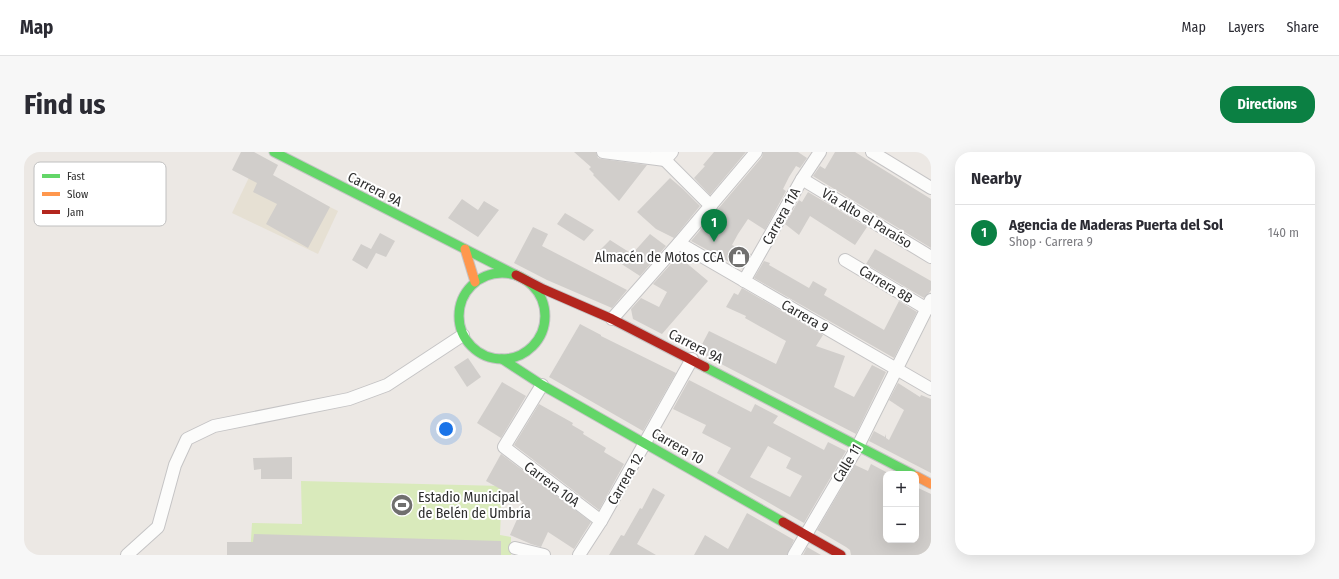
<!DOCTYPE html>
<meta charset="utf-8">
<style>
body{margin:0;font-family:"Fira Sans Condensed",sans-serif;background:#f7f7f7;color:#2b2b33}
.controls{position:absolute;right:12px;bottom:12px;display:grid;overflow:hidden;border-radius:8px;box-shadow:0 4px 16px #0002}
.controls button{width:36px;height:36px;display:grid;place-items:center;padding:0;border:0;border-bottom:1px solid #e1e1e2;background:#fff;color:#2b2b33;font:20px sans-serif}
.you{position:absolute;left:422px;top:277px;width:14px;height:14px;margin:-10px;border:3px solid #fff;border-radius:50%;background:#1a73e8;box-shadow:0 0 0 6px #1a73e833}
.badge{display:grid;place-items:center;width:26px;height:26px;border-radius:50%;background:#0b8043;color:#fff;font-size:13px;font-weight:700}
.pin{position:absolute;translate:-50% -33px;filter:drop-shadow(0 1px 2px #0008)}
.pin::after{content:'';position:absolute;top:21px;width:14px;height:12px;background:inherit;clip-path:polygon(0 0,100% 0,50% 100%)}
.list{margin:0;padding:0;list-style:none}
h2{display:flex;justify-content:space-between;align-items:center;height:52px;margin:0;padding:0 16px;font-size:17px}
h2 small{font-size:13px;font-weight:400;color:#7c7c81}
.list li{display:grid;grid-template-columns:26px 1fr auto;gap:12px;align-items:center;box-sizing:border-box;height:56px;padding:0 16px;border-top:1px solid #e1e1e2}
.list b{display:block;font-size:15px;white-space:nowrap}
.list p{margin:0;font-size:13px;white-space:nowrap;color:#7c7c81}
.list em{font-size:13px;font-style:normal;color:#7c7c81}
.map{position:relative;flex:none;width:907px;height:403px;overflow:hidden;border-radius:16px}
header{display:flex;align-items:center;gap:24px;box-sizing:border-box;height:56px;padding:0 20px;background:#fff;border-bottom:1px solid #e1e1e2}
header strong{font-size:19px}
nav{display:flex;gap:22px;margin-inline-start:auto;font-size:14px}
.intro{display:flex;align-items:center;justify-content:space-between;box-sizing:border-box;height:96px;padding:0 24px}
h1{margin:0;font-size:28px}
.button{padding:10px 18px;border-radius:16px;background:#0b8043;color:#fff;font-size:14px;font-weight:700}
main{display:flex;gap:24px;padding:0 24px}
aside{flex:1;background:#fff;border-radius:16px;box-shadow:0 4px 16px #0002}
.map>svg:first-child{display:block}
.education{fill:#e6e0d3}
.pitch{fill:#d9eabb}
.building{fill:#d1cecb;fill-rule:evenodd}
.lines{fill:none;stroke-linecap:round;stroke-linejoin:round}
.street-casing{stroke:#c5c4c5;stroke-width:14}
.fast-casing{stroke:#c5c4c5;stroke-width:11}
.slow-casing{stroke:#c5c4c5;stroke-width:11}
.jam-casing{stroke:#c5c4c5;stroke-width:11}
.street{stroke:#fcfcfb;stroke-width:12}
.fast{stroke:#63d668;stroke-width:9}
.slow{stroke:#ff974d;stroke-width:9}
.jam{stroke:#b3261e;stroke-width:9}
.labels{text-anchor:middle;stroke-width:4;stroke-linejoin:round;paint-order:stroke}
.street-label{font-size:14px;fill:#2e2e2e;stroke:#fff}
.poi-label{font-size:14px;fill:#2e2e2e;stroke:#fff;text-anchor:end}
.key{fill:#fff;stroke:#c0c0c0;stroke-width:1}
.key-label{font-size:11px;fill:#2e2e2e}
</style>
<header>
<strong>Map</strong>
<nav><a>Map</a><a>Layers</a><a>Share</a></nav>
</header>
<div class="intro"><h1>Find us</h1><a class="button">Directions</a></div>
<main>
<div class="map">
<svg width="907" height="403" viewBox="0 0 907 403">
<rect width="100%" height="100%" fill="#ece8e4"/>
<!-- education -->
<polygon class="education" points="229,17 314,59 294,102 208,61"/>
<!-- pitch -->
<polygon class="pitch" points="277,329 478,334 476,383 487,385 487,403 226,403 228,371 278,372"/>
<!-- building -->
<g class="building">
<polygon points="217,0 230,0 254,13 249,23 306,55 284,96 242,72 253,52 229,40 233,31 208,18"/>
<polygon points="550,0 572,0 574,6 578,7 623,13 595,49 569,23 570,22 565,17 567,15"/>
<polygon points="690,0 722,0 686,43 670,26 681,14 679,13"/>
<polygon points="739,0 774,0 783,6 776,16 772,14 765,25 759,37 762,39 741,78 724,67 714,82 708,93 727,102 718,117 667,89 738,5"/>
<polygon points="811,0 831,0 907,47 907,96 789,24 796,14 801,17"/>
<polygon points="646,26 659,37 676,54 650,86 632,77 613,60"/>
<polygon points="784,40 843,75 831,93 786,64 775,83 761,72 775,48 778,50"/>
<polygon points="438,47 454,58 460,49 475,58 454,85 424,66"/>
<polygon points="541,61 570,78 560,89 533,72"/>
<polygon points="509,75 524,82 518,94 603,138 588,156 523,128 490,111"/>
<polygon points="356,81 371,89 362,105 352,101 343,117 328,108 337,92 347,97"/>
<polygon points="626,82 642,94 616,124 576,98 586,88 608,102"/>
<polygon points="851,97 907,129 907,138 905,141 900,146 842,112"/>
<polygon points="654,104 684,129 638,182 609,167 607,157 617,146 635,155 643,140 629,132"/>
<polygon points="740,109 746,111 745,113 785,136 789,129 803,137 800,143 860,178 875,149 893,160 870,206 730,126"/>
<polygon points="718,136 799,183 792,194 821,204 810,235 830,245 848,213 862,220 832,282 674,200 685,179 752,212 762,189 721,166 722,164 702,155 710,141 714,143"/>
<polygon points="556,172 577,183 577,184 652,221 619,279 525,225"/>
<polygon points="444,206 457,225 443,235 430,215"/>
<path d="M665,228L727,260L731,252L754,264L749,271L800,298L804,290L822,299L780,371L693,321L707,296L678,281L682,273L649,257ZM744,294L767,306L762,316L778,324L766,345L726,325Z"/>
<polygon points="478,230 502,244 477,286 453,271"/>
<polygon points="874,231 896,245 897,243 907,247 907,321 845,289 850,279 861,285 862,282 862,286 865,288 880,258 865,248"/>
<polygon points="515,252 549,271 548,273 560,280 559,282 582,296 580,300 600,312 575,358 490,293"/>
<polygon points="477,302 567,370 550,397 524,380 517,395 507,392 486,383 499,354 497,353 499,350 462,329"/>
<polygon points="268,305 268,327 237,327 237,317 230,318 229,306"/>
<polygon points="847,312 862,320 862,388 892,388 892,335 907,342 907,403 827,403 826,398 822,395 793,378 831,313 844,319"/>
<polygon points="629,336 641,343 613,392 632,403 585,403 597,383 600,384 616,356 618,357"/>
<polygon points="723,361 770,388 763,403 670,403 681,383 704,397"/>
<polygon points="230,382 477,389 477,403 203,403 203,390 229,390"/>
<polygon points="783,395 797,403 779,403"/>
</g>
<g class="lines">
<!-- street casing -->
<g class="street-casing">
<g id="street">
<polyline points="579,0 641,8 648,0"/>
<polyline points="633,0 687,54"/>
<polyline points="848,0 907,36"/>
<polyline points="778,27 907,105"/>
<polyline points="655,91 907,237"/>
<polyline points="821,108 903,157"/>
<polyline points="720,129 778,27 796,0"/>
<polyline points="588,167 655,91 732,0"/>
<polyline points="518,233 480,295 577,369"/>
<polyline points="491,396 520,403"/>
<polyline points="103,403 134,375 151,313 163,287 190,274 325,247 363,233 439,183"/>
<polyline points="555,403 577,369 668,207"/>
<polyline points="770,403 834,294 907,148"/>
</g>
</g>
<!-- fast casing -->
<g class="fast-casing">
<g id="fast">
<polyline points="250,0 492,123"/>
<circle cx="478" cy="164" r="43"/>
<polyline points="478,207 518,233 759,370"/>
<polyline points="681,215 888,322"/>
</g>
</g>
<!-- slow casing -->
<g class="slow-casing">
<g id="slow">
<polyline points="441,97 451,130"/>
<polyline points="892,324 907,332"/>
</g>
</g>
<!-- jam casing -->
<g class="jam-casing">
<g id="jam">
<polyline points="492,123 519,137 588,167 681,215"/>
<polyline points="759,370 817,403"/>
</g>
</g>
<!-- street -->
<use href="#street" class="street"/>
<!-- fast -->
<use href="#fast" class="fast"/>
<!-- slow -->
<use href="#slow" class="slow"/>
<!-- jam -->
<use href="#jam" class="jam"/>
</g>
<!-- icons -->
<defs>
<g id="shop-disc" transform="scale(1.15)"><circle r="9.5" fill="#706f6e" stroke="#fff"/><path d="M-5-2.5h2.3a2.7 3.5 0 0 1 5.4 0H5L5.5 6h-11ZM-1.5-2.5h3a1.5 2.3 0 0 0-3 0Z" fill="#fff"/></g>
<g id="stadium-disc" transform="scale(1.15)"><circle r="9.5" fill="#706f6e" stroke="#fff"/><path d="M0-5a6.5 5 0 1 0 0 10a6.5 5 0 1 0 0-10ZM-3.5-1.8h7v3.6h-7Z" fill="#fff"/></g>
</defs>
<g fill-rule="evenodd">
<use href="#shop-disc" x="715" y="105"/>
<use href="#stadium-disc" x="378" y="353"/>
</g>
<g class="labels">
<!-- street labels -->
<g class="street-label">
<text transform="translate(351 37) rotate(27)" y="5">Carrera 9A</text>
<text transform="translate(757 64) rotate(-61)" y="5">Carrera 11A</text>
<text transform="translate(843 66) rotate(31)" y="5">Vía Alto el Paraíso</text>
<text transform="translate(862 132) rotate(31)" y="5">Carrera 8B</text>
<text transform="translate(781 164) rotate(30)" y="5">Carrera 9</text>
<text transform="translate(672 194) rotate(27)" y="5">Carrera 9A</text>
<text transform="translate(654 294) rotate(30)" y="5">Carrera 10</text>
<text transform="translate(823 311) rotate(-59)" y="5">Calle 11</text>
<text transform="translate(601 327) rotate(-60)" y="5">Carrera 12</text>
<text transform="translate(528 332) rotate(37)" y="5">Carrera 10A</text>
</g>
<!-- poi labels -->
<g class="poi-label">
<text x="700" y="110">Almacén de Motos CCA</text>
<text x="394" y="350" text-anchor="start">Estadio Municipal<tspan x="394" dy="16">de Belén de Umbría</tspan></text>
</g>
</g>
<!-- legend -->
<rect x="10" y="10" width="132" height="64" rx="6" class="key"/>
<rect x="18" y="22" width="18" height="4" fill="#63d668"/>
<rect x="18" y="40" width="18" height="4" fill="#ff974d"/>
<rect x="18" y="58" width="18" height="4" fill="#b3261e"/>
<g class="key-label">
<text x="43" y="28">Fast</text>
<text x="43" y="46">Slow</text>
<text x="43" y="64">Jam</text>
</g>
</svg>
<div class="controls">
<button>+</button>
<button>−</button>
</div>
<div class="you"></div>
<div class="pin badge" style="left:690px;top:90px">1</div>
</div>
<aside>
<h2>Nearby<small></small></h2>
<ul class="list">
<li><span class="badge">1</span><div><b>Agencia de Maderas Puerta del Sol</b><p>Shop · Carrera 9</p></div><em>140 m</em></li>
</ul>
</aside>
</main>
